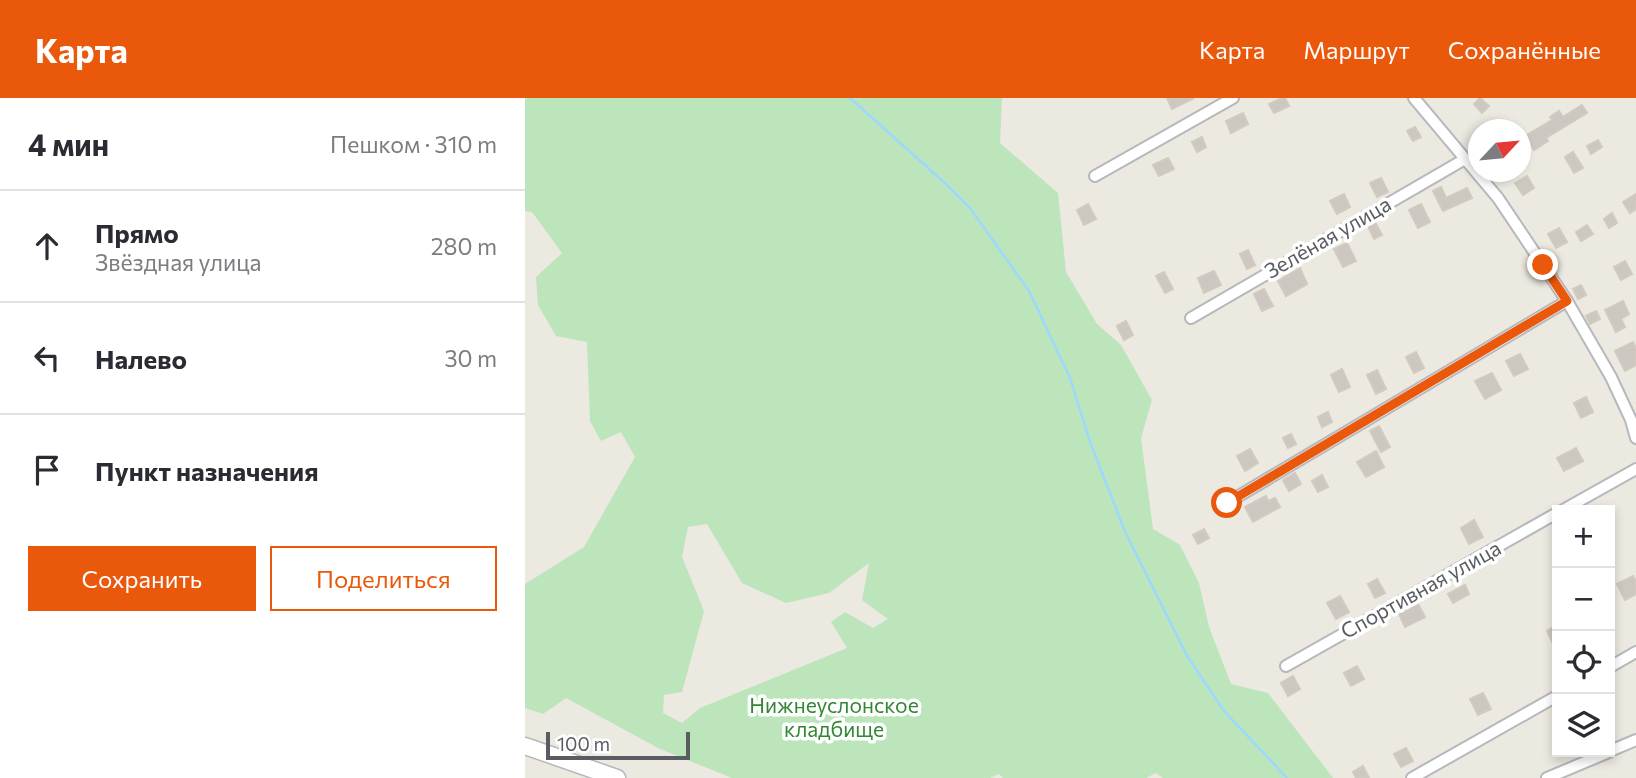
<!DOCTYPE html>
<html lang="ru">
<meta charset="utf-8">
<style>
body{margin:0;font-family:Commissioner,sans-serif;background:#f7f7f7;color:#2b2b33}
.controls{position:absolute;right:21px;bottom:21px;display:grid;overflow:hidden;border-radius:0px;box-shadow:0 4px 10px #0003}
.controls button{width:63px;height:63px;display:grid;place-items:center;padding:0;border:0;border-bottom:2px solid #e1e1e2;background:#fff;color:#2b2b33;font:35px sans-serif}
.compass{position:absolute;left:943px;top:21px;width:63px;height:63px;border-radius:50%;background:#fff;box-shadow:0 4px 10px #0003;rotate:64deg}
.scale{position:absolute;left:21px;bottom:18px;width:144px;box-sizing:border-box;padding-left:7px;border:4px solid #595d61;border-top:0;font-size:19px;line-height:24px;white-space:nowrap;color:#595d61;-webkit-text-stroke:5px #fff;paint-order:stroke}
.stop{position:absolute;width:21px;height:21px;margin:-16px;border:5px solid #ea580c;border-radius:50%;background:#fff}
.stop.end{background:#ea580c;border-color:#fff;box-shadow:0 2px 7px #0008}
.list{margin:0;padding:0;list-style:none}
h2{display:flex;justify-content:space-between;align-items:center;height:91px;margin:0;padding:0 28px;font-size:30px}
h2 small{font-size:23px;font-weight:400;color:#7c7c81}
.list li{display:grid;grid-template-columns:46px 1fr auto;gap:21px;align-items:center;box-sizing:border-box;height:112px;padding:0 28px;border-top:2px solid #e1e1e2}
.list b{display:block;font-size:26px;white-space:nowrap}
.list p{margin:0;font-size:23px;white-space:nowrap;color:#7c7c81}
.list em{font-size:23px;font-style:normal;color:#7c7c81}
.actions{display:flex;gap:14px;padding:21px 28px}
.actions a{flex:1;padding:16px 0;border:2px solid #ea580c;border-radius:0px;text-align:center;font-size:24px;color:#ea580c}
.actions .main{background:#ea580c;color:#fff}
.icon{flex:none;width:38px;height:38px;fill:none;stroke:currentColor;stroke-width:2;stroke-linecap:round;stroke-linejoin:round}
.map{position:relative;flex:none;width:1111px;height:680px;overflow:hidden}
header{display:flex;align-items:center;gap:42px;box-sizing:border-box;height:98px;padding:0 35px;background:#ea580c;color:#fff}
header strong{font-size:33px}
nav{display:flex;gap:38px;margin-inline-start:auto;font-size:24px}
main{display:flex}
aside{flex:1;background:#fff}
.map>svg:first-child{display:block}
.green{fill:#bce5bb;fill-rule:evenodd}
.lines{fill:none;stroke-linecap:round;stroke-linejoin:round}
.stream{stroke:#9dd8ff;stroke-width:2.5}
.building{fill:#ccc7c1;stroke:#d1cabe;stroke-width:2}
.street-casing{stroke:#b6b8bd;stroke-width:14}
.secondary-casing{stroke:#b4b8bd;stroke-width:19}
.street{stroke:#fff;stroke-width:10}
.secondary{stroke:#fff;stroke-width:16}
.route{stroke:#ea580c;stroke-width:9}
.labels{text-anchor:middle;stroke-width:7;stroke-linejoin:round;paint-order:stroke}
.street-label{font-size:21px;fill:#595d61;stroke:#fff}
.park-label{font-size:21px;fill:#328733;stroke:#fff}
</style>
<header>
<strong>Карта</strong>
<nav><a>Карта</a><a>Маршрут</a><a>Сохранённые</a></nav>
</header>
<main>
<aside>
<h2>4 мин<small>Пешком · 310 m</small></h2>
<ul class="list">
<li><svg class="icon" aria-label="ahead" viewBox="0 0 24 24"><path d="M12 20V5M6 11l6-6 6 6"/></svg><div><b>Прямо</b><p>Звёздная улица</p></div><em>280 m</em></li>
<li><svg class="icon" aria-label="left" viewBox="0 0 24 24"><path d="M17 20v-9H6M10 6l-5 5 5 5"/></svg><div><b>Налево</b></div><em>30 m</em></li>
<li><svg class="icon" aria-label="arrive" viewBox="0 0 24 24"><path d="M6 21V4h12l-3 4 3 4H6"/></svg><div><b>Пункт назначения</b></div></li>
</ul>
<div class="actions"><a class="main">Сохранить</a><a>Поделиться</a></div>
</aside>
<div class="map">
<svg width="1111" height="680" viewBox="0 0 1111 680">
<rect width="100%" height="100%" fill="#ece9e0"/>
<!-- green -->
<path class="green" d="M0,0H477L475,45L533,95L541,174L572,226L596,247L627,302L616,340L628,431L655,447L674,485L684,529L706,586L743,595L808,680H638L631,675L621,680H478L474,676L465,680H207L133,650L41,600L18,616L0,610V486L59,449L110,359L96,334L76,343L65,323L62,244L31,238L13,207L11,179L37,155L7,114L0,113ZM182,426L217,485L261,505L304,495L344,465L337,502L363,521L348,530L320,514L306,524L322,550L175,610L157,625L138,615L139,597L157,594L179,513L157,459L163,429Z"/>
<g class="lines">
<!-- stream -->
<polyline class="stream" points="325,0 421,86 445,110 504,193 545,280 565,344 601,436 662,558 699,613 762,680"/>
</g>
<!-- building -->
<g class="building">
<polygon points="642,0 669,0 647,11"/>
<polygon points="757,0 760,0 764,8 749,15 744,6"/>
<polygon points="955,0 964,8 957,15 949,6"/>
<polygon points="1057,7 1062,15 1021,40 1023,43 1009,52 1000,38 1027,22 1025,19 1034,13 1038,19"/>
<polygon points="718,15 723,26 706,35 701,23"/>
<polygon points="890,29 896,39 888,43 882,33"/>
<polygon points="677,39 681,49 672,54 667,44"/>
<polygon points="1073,42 1077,49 1066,56 1062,48"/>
<polygon points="1048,54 1058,70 1049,75 1040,59"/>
<polygon points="643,60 649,71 634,78 628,67"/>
<polygon points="1002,78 1009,90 998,97 990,85"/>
<polygon points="856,80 863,94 852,99 845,85"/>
<polygon points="916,89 921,100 942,90 947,100 918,113 908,93"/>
<polygon points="819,96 825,109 812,116 805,103"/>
<polygon points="1111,96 1111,111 1105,115 1098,104"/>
<polygon points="563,106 571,121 559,127 552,112"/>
<polygon points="896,106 905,124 893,130 884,112"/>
<polygon points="1087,115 1092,125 1084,130 1079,121"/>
<polygon points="850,124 857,137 849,141 843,128"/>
<polygon points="1062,127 1068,136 1056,143 1051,134"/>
<polygon points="1034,130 1042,144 1031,150 1023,136"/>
<polygon points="822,145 831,163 818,169 809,151"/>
<polygon points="723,152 730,167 722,171 715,156"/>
<polygon points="1100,163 1107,176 1096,182 1089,169"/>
<polygon points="775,170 782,186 761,198 753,183"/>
<polygon points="689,173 696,187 679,195 673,180"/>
<polygon points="639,174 648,191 640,195 631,178"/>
<polygon points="1056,187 1061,197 1053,201 1048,191"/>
<polygon points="739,191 748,208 737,213 729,196"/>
<polygon points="1098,203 1104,216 1096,221 1100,229 1091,234 1080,212"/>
<polygon points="1071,213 1075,221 1065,226 1061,218"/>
<polygon points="601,223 608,237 599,242 592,228"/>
<polygon points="1108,244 1111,250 1111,267 1100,273 1090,253"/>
<polygon points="891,254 899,270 889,275 881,259"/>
<polygon points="995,256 1003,271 989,278 981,263"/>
<polygon points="817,271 825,289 814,294 806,277"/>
<polygon points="852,272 861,291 851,296 842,277"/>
<polygon points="967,275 976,292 960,301 950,283"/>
<polygon points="1061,299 1068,314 1056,320 1049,305"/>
<polygon points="803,314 807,324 797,329 793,319"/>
<polygon points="854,328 865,349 856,354 845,333"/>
<polygon points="766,336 771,346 763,350 758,340"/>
<polygon points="1051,350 1058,363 1039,373 1032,360"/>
<polygon points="725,351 733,365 720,373 712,358"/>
<polygon points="851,353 859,369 841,379 832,364"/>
<polygon points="770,375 776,386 764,393 758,382"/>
<polygon points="797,377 803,389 793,394 787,383"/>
<polygon points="741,398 743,403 750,400 755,409 728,424 720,409"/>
<polygon points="949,422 958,439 944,446 936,430"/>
<polygon points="679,431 684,440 673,446 668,437"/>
<polygon points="1108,478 1111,483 1111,496 1100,502 1092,486"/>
<polygon points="852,481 860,495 850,500 843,486"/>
<polygon points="940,487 944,496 928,505 923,496"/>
<polygon points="815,498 824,514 811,521 802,505"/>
<polygon points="893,506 900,519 880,529 874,516"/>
<polygon points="1032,527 1032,554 1022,533"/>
<polygon points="832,568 839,581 826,588 819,575"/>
<polygon points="768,578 775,591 763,598 756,585"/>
<polygon points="958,595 966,611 953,617 945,601"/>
<polygon points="881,650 888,663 876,669 869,656"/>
<polygon points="838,668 844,680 831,680 828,674"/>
</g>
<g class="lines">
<!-- street casing -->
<g class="street-casing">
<g id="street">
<polyline points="889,0 973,100 1042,203 1086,279 1106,322 1111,340"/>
<polyline points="570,78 708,0"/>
<polyline points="666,220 940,61"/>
<polyline points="702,405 1042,203"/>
<polyline points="1038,412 1111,371"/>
<polyline points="761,568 1032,415"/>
<polyline points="1085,569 1111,554"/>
<polyline points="1085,653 1111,642"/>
<polyline points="887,680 1032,598"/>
<polyline points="1022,680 1084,654"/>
</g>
</g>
<!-- secondary casing -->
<g class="secondary-casing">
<polyline id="secondary" points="0,648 92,680"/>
</g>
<!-- street -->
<use href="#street" class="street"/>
<!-- secondary -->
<use href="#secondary" class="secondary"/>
</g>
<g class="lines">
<!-- route -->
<polyline class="route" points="702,405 1042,203 1018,167"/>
</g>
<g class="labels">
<!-- street labels -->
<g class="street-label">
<text transform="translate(803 140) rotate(-30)" y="7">Зелёная улица</text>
<text transform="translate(896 492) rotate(-29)" y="7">Спортивная улица</text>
</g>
<!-- park labels -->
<g class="park-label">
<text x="309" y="615">Нижнеуслонское<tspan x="309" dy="24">кладбище</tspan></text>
</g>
</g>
</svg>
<div class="controls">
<button>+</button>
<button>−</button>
<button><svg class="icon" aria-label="locate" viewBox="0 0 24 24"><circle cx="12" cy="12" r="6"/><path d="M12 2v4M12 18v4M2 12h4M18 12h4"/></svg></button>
<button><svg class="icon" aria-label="layers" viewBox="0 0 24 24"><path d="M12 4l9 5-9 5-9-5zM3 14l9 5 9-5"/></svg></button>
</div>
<svg class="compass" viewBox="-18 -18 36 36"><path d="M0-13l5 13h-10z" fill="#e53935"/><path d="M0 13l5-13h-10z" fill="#7c7c81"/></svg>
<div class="scale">100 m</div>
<div class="stop" style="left:702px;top:405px"></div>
<div class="stop end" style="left:1018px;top:167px"></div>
</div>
</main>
